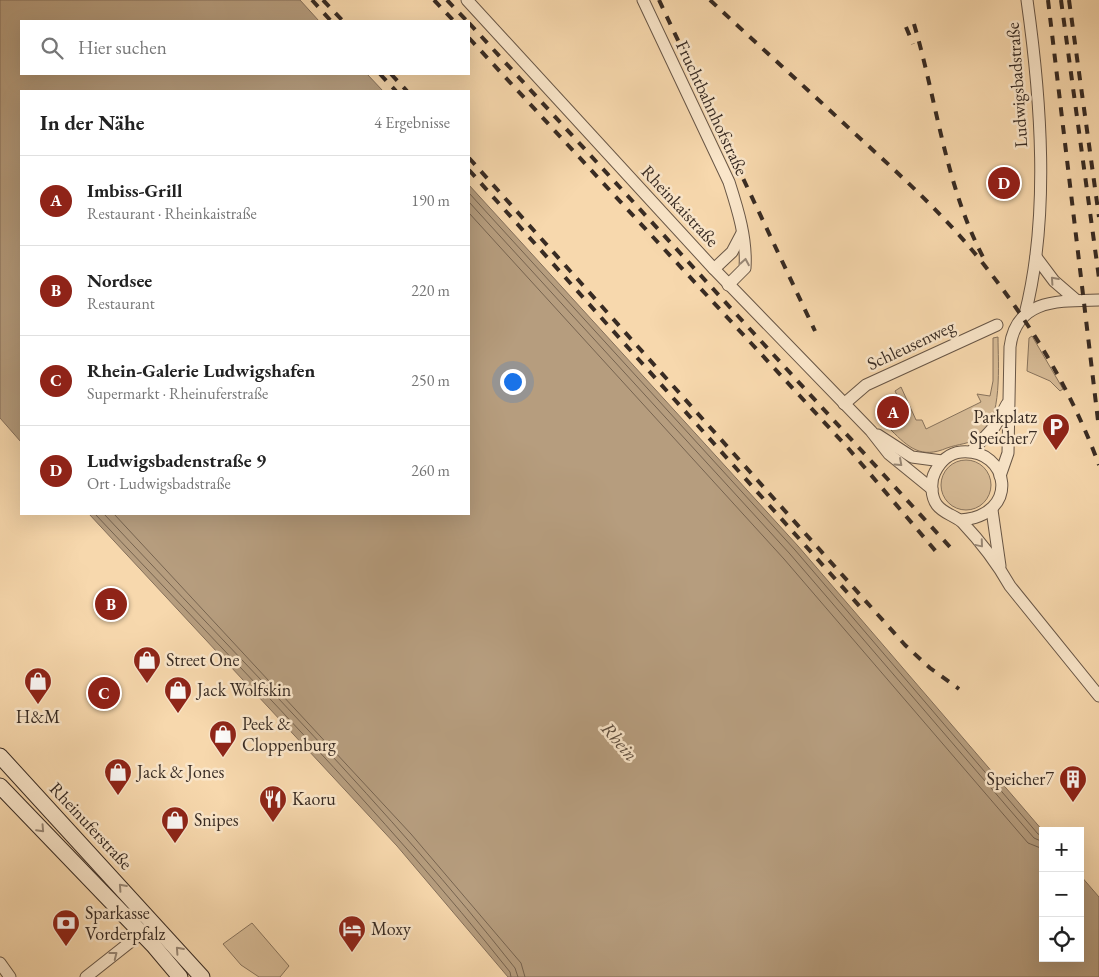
<!DOCTYPE html>
<html lang="de">
<meta charset="utf-8">
<style>
body{margin:0;font-family:"EB Garamond",serif;background:#f2f2f2;color:#222}
.controls{position:absolute;right:15px;bottom:15px;display:grid;overflow:hidden;border-radius:0px;box-shadow:0 5px 20px #0002}
.controls button{width:45px;height:45px;display:grid;place-items:center;padding:0;border:0;border-bottom:1px solid #e0e0e0;background:#fff;color:#222;font:25px sans-serif}
.you{position:absolute;left:512px;top:381px;width:18px;height:18px;margin:-12px;border:4px solid #fff;border-radius:50%;background:#1a73e8;box-shadow:0 0 0 8px #1a73e833}
.badge{display:grid;place-items:center;width:32px;height:32px;border-radius:50%;background:#8f2418;color:#fff;font-size:16px;font-weight:700}
.pin{position:absolute;translate:-50% -50%;border:2px solid #fff;box-shadow:0 1px 5px #0006}
.list{margin:0;padding:0;list-style:none}
h2{display:flex;justify-content:space-between;align-items:center;height:65px;margin:0;padding:0 20px;font-size:21px}
h2 small{font-size:16px;font-weight:400;color:#767676}
.list li{display:grid;grid-template-columns:32px 1fr auto;gap:15px;align-items:center;box-sizing:border-box;height:90px;padding:0 20px;border-top:1px solid #e0e0e0}
.list b{display:block;font-size:19px;white-space:nowrap}
.list p{margin:0;font-size:16px;white-space:nowrap;color:#767676}
.list em{font-size:16px;font-style:normal;color:#767676}
.icon{flex:none;width:28px;height:28px;fill:none;stroke:currentColor;stroke-width:2;stroke-linecap:round;stroke-linejoin:round}
.map{position:relative;flex:none;width:1099px;height:977px;overflow:hidden}
.search{position:absolute;background:#fff;box-shadow:0 5px 20px #0002;left:20px;top:20px;width:450px;height:55px;display:flex;align-items:center;gap:12px;box-sizing:border-box;padding:0 18px;border-radius:0px;color:#767676;font-size:19px}
.panel{position:absolute;background:#fff;box-shadow:0 5px 20px #0002;left:20px;top:90px;width:450px;height:425px;border-radius:0px}
.map>svg:first-child{display:block}
.green{fill:#d7bb96;stroke:#88735c}
.water{fill:#b69d7e;stroke:#846f5a}
.lines{fill:none;stroke-linecap:round;stroke-linejoin:round}
.shore{stroke:#776450;stroke-width:1}
.street-casing{stroke:#685646;stroke-width:13}
.secondary-casing{stroke:#382b23;stroke-width:17}
.street{stroke:#fae6ca;stroke-width:11}
.secondary{stroke:#fae6ca;stroke-width:15}
.rail{stroke:#382b23;stroke-width:4;stroke-dasharray:9 9;stroke-linecap:butt}
.oneway{stroke:#998876}
.labels{text-anchor:middle;stroke-width:5;stroke-linejoin:round;paint-order:stroke}
.street-label{font-size:18px;fill:#382b23;stroke:#fae6ca}
.poi-label{font-size:18px;fill:#382b23;stroke:#fae6ca;text-anchor:start}
.water-label{font-size:19px;font-style:italic;fill:#5e4d3e;stroke:#fae6ca}
</style>
<div class="map">
<svg width="1099" height="977" viewBox="0 0 1099 977">
<rect width="100%" height="100%" fill="#f7d8ad"/>
<filter id="stains"><feTurbulence type="fractalNoise" baseFrequency=".004" numOctaves="4"/><feColorMatrix values="0 0 0 0 .2 0 0 0 0 .09 0 0 0 0 .02 0 0 0 .5 -.17"/></filter>
<radialGradient id="worn" r=".72"><stop offset=".6" stop-color="#630" stop-opacity="0"/><stop offset="1" stop-color="#630" stop-opacity=".3"/></radialGradient>
<!-- green -->
<g class="green">
<polygon points="1032,336 1063,389 1060,391 1050,381 1027,371 1029,338"/>
<path d="M998,337C998,363 1003,420 980,437C970,444 958,444 947,448C921,459 909,448 891,430L901,419L902,405L895,391L901,387L916,420H922L926,429L981,402L977,394L990,396L993,381V338Z"/>
<circle cx="966" cy="485" r="25"/>
<polygon points="252,923 289,966 280,977 259,977 241,965 223,944"/>
</g>
<!-- water -->
<g class="water">
<polygon points="0,0 300,0 319,21 21,21 21,74 367,74 383,91 21,91 21,442 0,418"/>
<polygon points="469,185 798,546 1043,831 1043,958 1080,958 1080,875 1099,897 1099,977 508,977 397,846 89,514 469,514"/>
</g>
<g class="lines">
<!-- shore -->
<g class="shore">
<polyline points="469,193 795,550 1038,834 1043,836"/>
<polyline points="469,202 790,554 1034,838 1043,842"/>
<polyline points="469,213 784,559 1028,843 1043,849"/>
<path d="M95,514C236,664 382,811 510,972L511,977"/>
<path d="M104,514C243,663 389,808 515,968L518,977"/>
<polyline points="114,514 411,834 521,963 525,977"/>
</g>
<!-- street casing -->
<g class="street-casing">
<g id="street">
<polyline points="467,0 714,269 871,431 889,454 932,489"/>
<path d="M643,0L729,182C738,210 747,239 745,268L728,285"/>
<polyline points="1036,257 1054,281 1076,300"/>
<polyline points="714,269 732,252 742,233"/>
<path d="M1025,314C1050,217 1041,99 1027,0"/>
<polyline points="844,404 866,385 997,325"/>
<polyline points="878,435 912,457 942,461"/>
<polyline points="972,451 995,426 1007,404"/>
<path d="M1000,476L1008,453L1010,347C1016,298 1060,301 1099,300"/>
<polyline points="992,510 1000,566"/>
<path d="M960,520C1021,516 1010,448 961,452C949,453 940,462 935,472C930,481 931,497 937,505C944,514 954,515 962,522C980,541 997,563 1010,586L1099,696"/>
<polyline points="0,963 10,977"/>
<polyline points="86,977 148,928"/>
</g>
</g>
<!-- secondary casing -->
<g class="secondary-casing">
<g id="secondary">
<polyline points="0,756 202,977"/>
<polyline points="0,786 153,945 180,977"/>
</g>
</g>
<!-- street -->
<use href="#street" class="street"/>
<!-- secondary -->
<use href="#secondary" class="secondary"/>
<!-- rail -->
<g class="rail">
<polyline points="312,0 331,21"/>
<polyline points="323,0 343,21"/>
<polyline points="434,0 454,21"/>
<polyline points="447,0 467,21"/>
<polyline points="659,0 815,331"/>
<path d="M710,0C757,44 805,87 852,131C898,173 946,216 985,266C1033,327 1072,392 1099,465"/>
<polyline points="1048,0 1099,429"/>
<polyline points="1061,0 1099,278"/>
<polyline points="1069,0 1099,217"/>
<polyline points="469,23 950,547"/>
<path d="M914,24C937,102 945,184 983,257"/>
<polyline points="906,27 913,44"/>
<polyline points="469,38 848,448 939,555"/>
<polyline points="380,74 396,91"/>
<polyline points="391,74 407,91"/>
<polyline points="469,158 905,645 930,668 959,689"/>
<polyline points="469,170 863,610"/>
</g>
</g>
<!-- one-way arrows -->
<defs><path id="oneway-chevron" d="M-2-3.5L2.5 0L-2 3.5" fill="none" stroke-width="1.6" stroke-linecap="round" stroke-linejoin="round" transform="scale(1.25)"/></defs>
<g class="oneway">
<use href="#oneway-chevron" transform="translate(745 262) rotate(-80)"/>
<use href="#oneway-chevron" transform="translate(1054 280) rotate(-132)"/>
<use href="#oneway-chevron" transform="translate(899 463) rotate(42)"/>
<use href="#oneway-chevron" transform="translate(980 544) rotate(50)"/>
<use href="#oneway-chevron" transform="translate(41 829) rotate(47)"/>
<use href="#oneway-chevron" transform="translate(122 887) rotate(-132)"/>
<use href="#oneway-chevron" transform="translate(179 950) rotate(-132)"/>
<use href="#oneway-chevron" transform="translate(114 955) rotate(-38)"/>
</g>
<!-- icons -->
<defs>
<g id="parking-pin" transform="scale(1.4375)"><path d="M0 17L-7.5 6A9.5 9.5 0 1 1 7.5 6Z" fill="#8f2418" stroke="#fae6ca"/><path d="M-3.5-5.5H1a3.5 3.5 0 0 1 0 7H-1V5.5H-3.5ZM-1-3.4V-.6H.8a1.4 1.4 0 0 0 0-2.8Z" fill="#fff"/></g>
<g id="shop-pin" transform="scale(1.4375)"><path d="M0 17L-7.5 6A9.5 9.5 0 1 1 7.5 6Z" fill="#8f2418" stroke="#fae6ca"/><path d="M-5-2.5h2.3a2.7 3.5 0 0 1 5.4 0H5L5.5 6h-11ZM-1.5-2.5h3a1.5 2.3 0 0 0-3 0Z" fill="#fff"/></g>
<g id="building-pin" transform="scale(1.4375)"><path d="M0 17L-7.5 6A9.5 9.5 0 1 1 7.5 6Z" fill="#8f2418" stroke="#fae6ca"/><path d="M-4-6H4V6H1V3H-1V6H-4ZM-2.5-4.3h1.7v1.8h-1.7ZM.8-4.3h1.7v1.8H.8ZM-2.5-1h1.7V.8h-1.7ZM.8-1h1.7V.8H.8Z" fill="#fff"/></g>
<g id="restaurant-pin" transform="scale(1.4375)"><path d="M0 17L-7.5 6A9.5 9.5 0 1 1 7.5 6Z" fill="#8f2418" stroke="#fae6ca"/><path d="M-5-6h1v4h1v-4h1v4h1v-4h1v5L-1.5 .5V6h-2V.5L-5-1ZM5-6V6H3V1.5H1.5Q1.5-4 5-6Z" fill="#fff"/></g>
<g id="bank-pin" transform="scale(1.4375)"><path d="M0 17L-7.5 6A9.5 9.5 0 1 1 7.5 6Z" fill="#8f2418" stroke="#fae6ca"/><path d="M-6-4H6V4H-6ZM0-2.3a2.3 2.3 0 1 0 0 4.6a2.3 2.3 0 1 0 0-4.6Z" fill="#fff"/></g>
<g id="hotel-pin" transform="scale(1.4375)"><path d="M0 17L-7.5 6A9.5 9.5 0 1 1 7.5 6Z" fill="#8f2418" stroke="#fae6ca"/><path d="M-6-4.5h1.5V1H6V5H4.5V3h-9V5H-6ZM-4 0a1.8 1.8 0 1 1 3.6 0ZM.5 0V-2.5h3Q6-2.5 6 0Z" fill="#fff"/></g>
</defs>
<g fill-rule="evenodd">
<use href="#parking-pin" x="1056" y="427"/>
<use href="#shop-pin" x="147" y="660"/>
<use href="#shop-pin" x="38" y="681"/>
<use href="#shop-pin" x="178" y="690"/>
<use href="#shop-pin" x="223" y="734"/>
<use href="#shop-pin" x="118" y="772"/>
<use href="#building-pin" x="1073" y="779"/>
<use href="#restaurant-pin" x="273" y="799"/>
<use href="#shop-pin" x="175" y="820"/>
<use href="#bank-pin" x="66" y="923"/>
<use href="#hotel-pin" x="352" y="929"/>
</g>
<g class="labels">
<!-- street labels -->
<g class="street-label">
<text transform="translate(1017 85) rotate(-94)" y="6">Ludwigsbadstraße</text>
<text transform="translate(712 108) rotate(65)" y="6">Fruchtbahnhofstraße</text>
<text transform="translate(680 206) rotate(47)" y="6">Rheinkaistraße</text>
<text transform="translate(911 345) rotate(-25)" y="6">Schleusenweg</text>
<text transform="translate(91 826) rotate(47)" y="6">Rheinuferstraße</text>
</g>
<!-- poi labels -->
<g class="poi-label">
<text x="1037" y="423" text-anchor="end">Parkplatz<tspan x="1037" dy="21">Speicher7</tspan></text>
<text x="166" y="666">Street One</text>
<text x="197" y="696">Jack Wolfskin</text>
<text x="38" y="723" text-anchor="middle">H&amp;M</text>
<text x="242" y="730">Peek &amp;<tspan x="242" dy="21">Cloppenburg</tspan></text>
<text x="137" y="778">Jack &amp; Jones</text>
<text x="1054" y="785" text-anchor="end">Speicher7</text>
<text x="292" y="805">Kaoru</text>
<text x="194" y="826">Snipes</text>
<text x="85" y="919">Sparkasse<tspan x="85" dy="21">Vorderpfalz</tspan></text>
<text x="371" y="935">Moxy</text>
</g>
<!-- water labels -->
<g class="water-label">
<text transform="translate(620 741) rotate(49)" y="7">Rhein</text>
</g>
</g>
<rect width="100%" height="100%" filter="url(#stains)"/>
<rect width="100%" height="100%" fill="url(#worn)"/>
</svg>
<div class="controls">
<button>+</button>
<button>−</button>
<button><svg class="icon" aria-label="locate" viewBox="0 0 24 24"><circle cx="12" cy="12" r="6"/><path d="M12 2v4M12 18v4M2 12h4M18 12h4"/></svg></button>
</div>
<div class="you"></div>
<div class="pin badge" style="left:893px;top:412px">A</div>
<div class="pin badge" style="left:111px;top:604px">B</div>
<div class="pin badge" style="left:104px;top:693px">C</div>
<div class="pin badge" style="left:1004px;top:183px">D</div>
<div class="search"><svg class="icon" aria-label="search" viewBox="0 0 24 24"><circle cx="10" cy="10" r="6"/><path d="M15 15l6 6"/></svg>Hier suchen</div>
<section class="panel">
<h2>In der Nähe<small>4 Ergebnisse</small></h2>
<ul class="list">
<li><span class="badge">A</span><div><b>Imbiss-Grill</b><p>Restaurant · Rheinkaistraße</p></div><em>190 m</em></li>
<li><span class="badge">B</span><div><b>Nordsee</b><p>Restaurant</p></div><em>220 m</em></li>
<li><span class="badge">C</span><div><b>Rhein-Galerie Ludwigshafen</b><p>Supermarkt · Rheinuferstraße</p></div><em>250 m</em></li>
<li><span class="badge">D</span><div><b>Ludwigsbadenstraße 9</b><p>Ort · Ludwigsbadstraße</p></div><em>260 m</em></li>
</ul>
</section>
</div>
